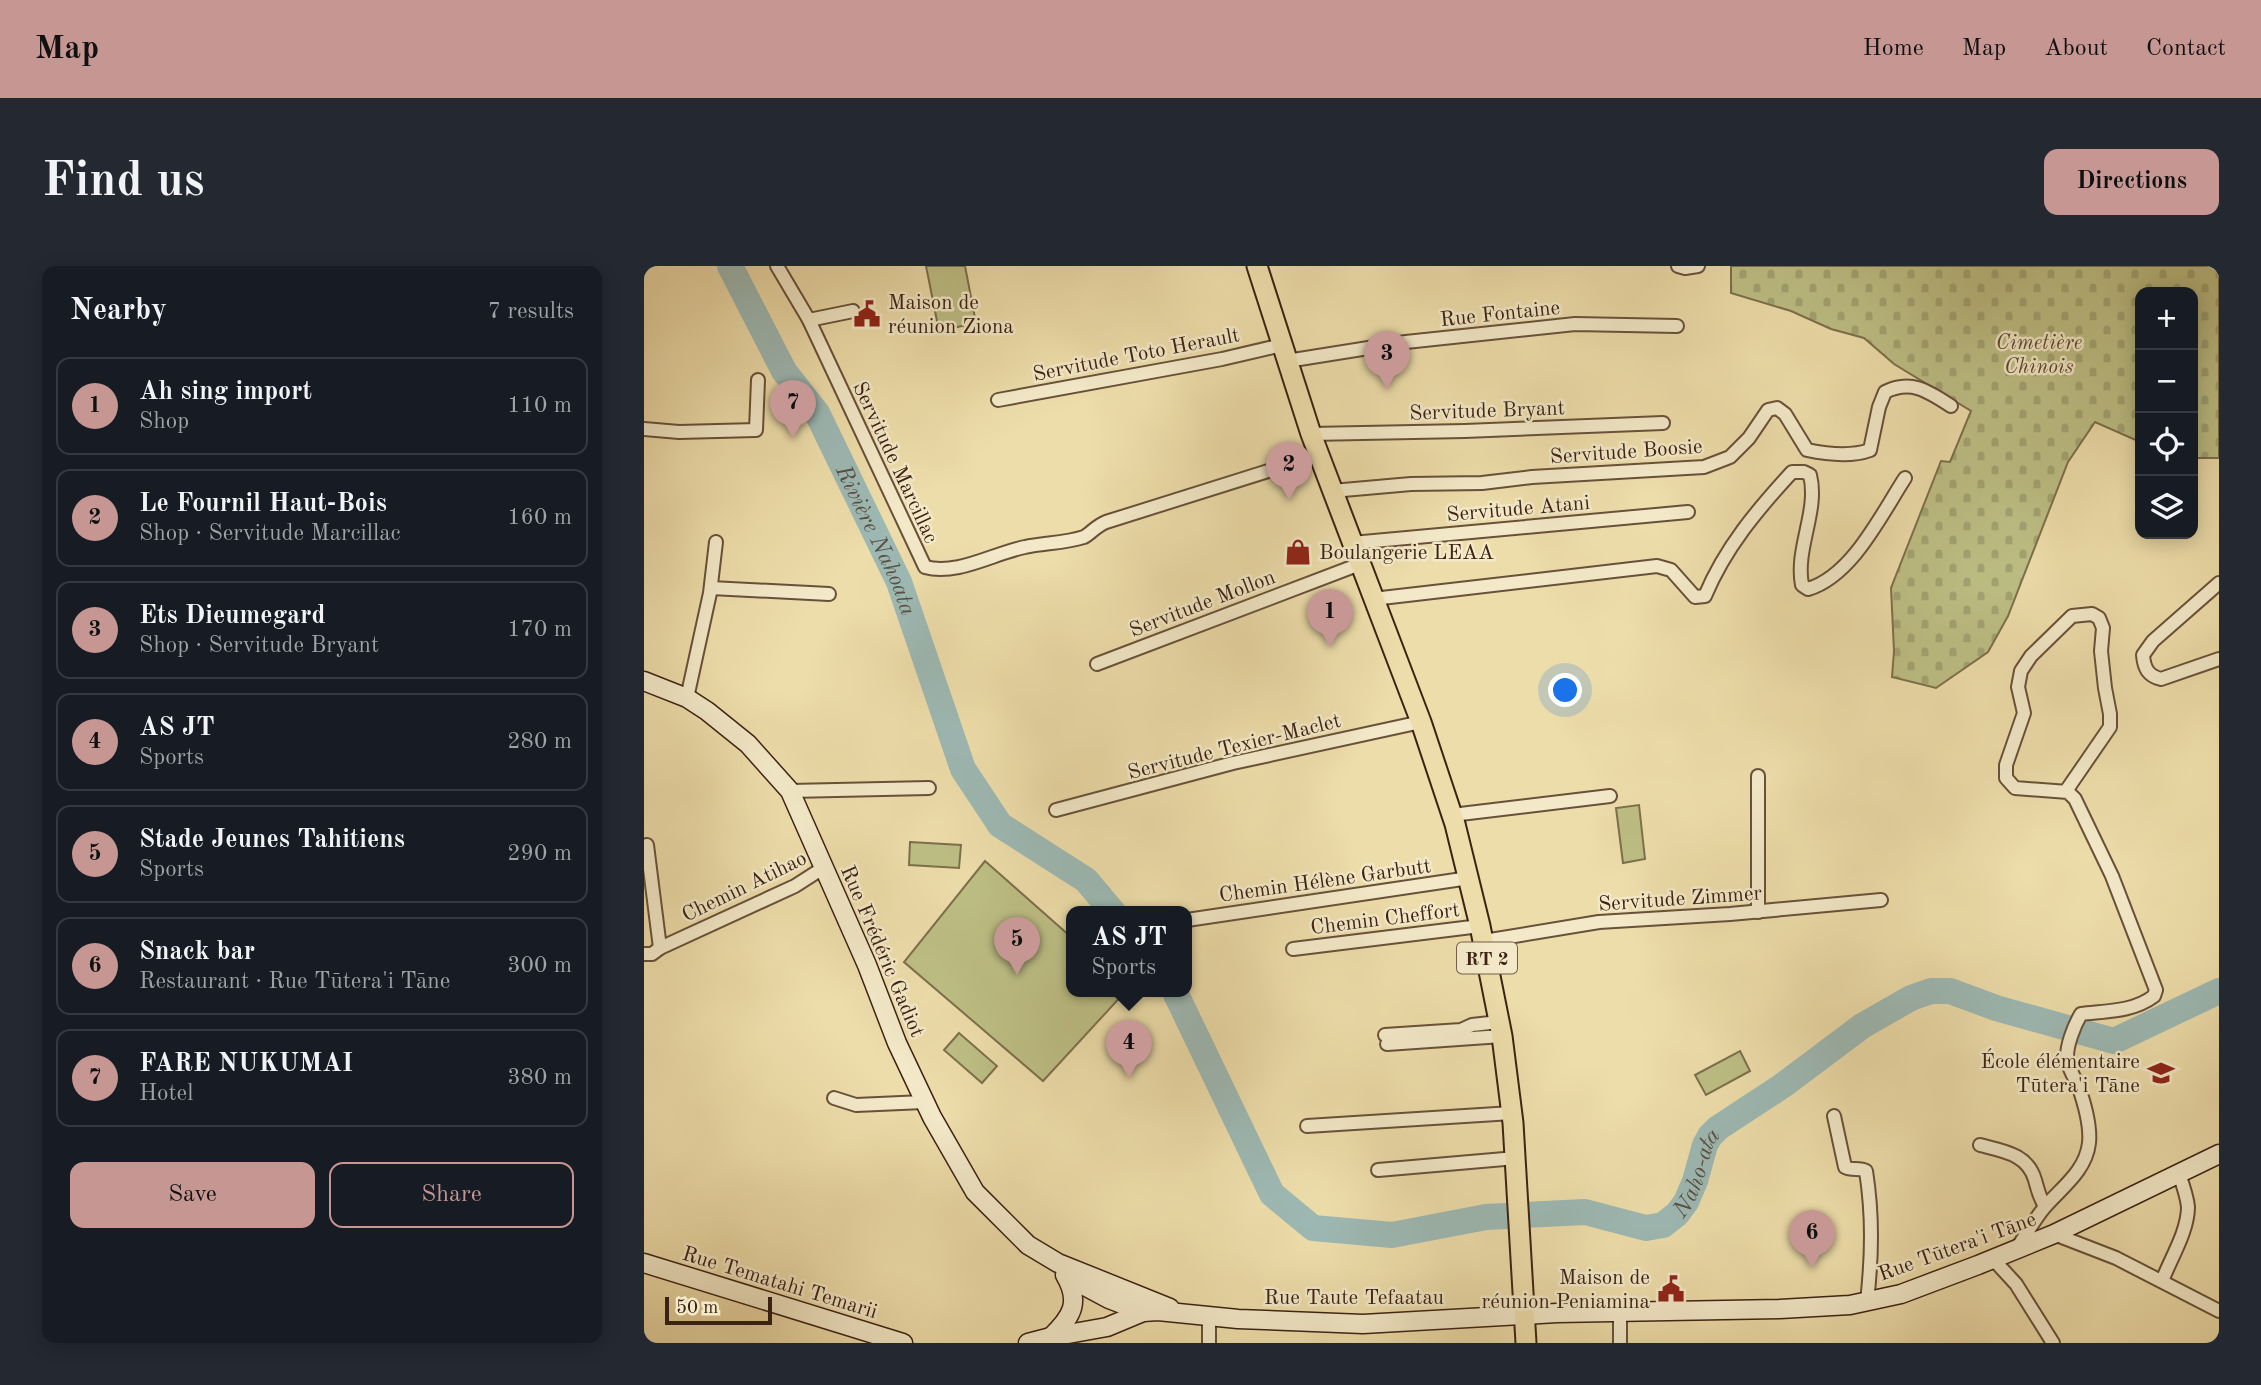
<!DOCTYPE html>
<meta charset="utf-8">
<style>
body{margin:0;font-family:"Old Standard TT",serif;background:#242831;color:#f1f3f6}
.controls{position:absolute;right:21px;top:21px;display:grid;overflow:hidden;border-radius:14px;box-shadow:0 4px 18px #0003}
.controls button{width:63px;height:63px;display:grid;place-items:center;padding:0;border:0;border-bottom:2px solid #363941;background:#171b24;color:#f1f3f6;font:35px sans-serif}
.scale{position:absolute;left:21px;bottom:18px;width:107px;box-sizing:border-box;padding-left:7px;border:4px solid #3c2214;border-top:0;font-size:19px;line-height:24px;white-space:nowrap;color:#3c2214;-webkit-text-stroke:5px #f3e9c8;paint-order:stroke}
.you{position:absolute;left:922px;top:425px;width:24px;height:24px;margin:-18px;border:5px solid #fff;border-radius:50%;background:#1a73e8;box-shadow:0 0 0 10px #1a73e833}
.badge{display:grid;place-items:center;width:46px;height:46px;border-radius:50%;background:#c59692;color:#111;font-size:23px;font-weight:700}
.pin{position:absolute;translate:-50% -58px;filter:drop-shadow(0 2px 4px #0008)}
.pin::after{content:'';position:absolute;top:37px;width:24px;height:21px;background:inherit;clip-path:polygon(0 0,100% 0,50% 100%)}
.popup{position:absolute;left:422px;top:640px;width:126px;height:91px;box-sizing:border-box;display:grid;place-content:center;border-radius:14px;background:#171b24;filter:drop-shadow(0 2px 5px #0005);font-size:23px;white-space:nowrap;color:#9ea1a6}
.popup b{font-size:26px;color:#f1f3f6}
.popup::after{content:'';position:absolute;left:50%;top:100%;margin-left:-14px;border:14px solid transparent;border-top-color:#171b24}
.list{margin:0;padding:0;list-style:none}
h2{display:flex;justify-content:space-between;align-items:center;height:91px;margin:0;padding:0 28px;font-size:30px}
h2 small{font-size:23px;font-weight:400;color:#9ea1a6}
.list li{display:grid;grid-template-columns:46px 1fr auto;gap:21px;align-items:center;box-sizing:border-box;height:98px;margin:0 14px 14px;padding:0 14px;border:2px solid #363941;border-radius:14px}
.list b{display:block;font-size:26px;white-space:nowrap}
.list p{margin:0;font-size:23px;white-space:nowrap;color:#9ea1a6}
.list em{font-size:23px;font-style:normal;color:#9ea1a6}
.actions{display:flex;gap:14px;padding:21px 28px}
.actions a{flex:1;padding:16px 0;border:2px solid #c59692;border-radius:14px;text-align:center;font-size:24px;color:#c59692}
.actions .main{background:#c59692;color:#111}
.icon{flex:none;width:38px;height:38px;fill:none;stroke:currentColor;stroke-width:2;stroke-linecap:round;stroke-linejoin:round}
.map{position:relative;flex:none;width:1575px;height:1077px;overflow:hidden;border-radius:14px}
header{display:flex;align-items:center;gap:42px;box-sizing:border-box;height:98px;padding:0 35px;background:#c59692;color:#111}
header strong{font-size:33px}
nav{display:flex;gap:38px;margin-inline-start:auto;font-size:24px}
.intro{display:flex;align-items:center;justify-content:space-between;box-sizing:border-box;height:168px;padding:0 42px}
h1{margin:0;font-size:49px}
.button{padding:18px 32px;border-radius:14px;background:#c59692;color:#111;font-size:24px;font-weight:700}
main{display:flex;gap:42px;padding:0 42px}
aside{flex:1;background:#171b24;border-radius:14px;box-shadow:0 4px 18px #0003}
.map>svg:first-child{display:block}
.cemetery{fill:url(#cemetery-stones);stroke:#7c704c;stroke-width:2}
.green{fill:#bdbf85;stroke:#7c704c;stroke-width:2}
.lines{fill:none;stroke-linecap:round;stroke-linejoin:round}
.river{stroke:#9db9b4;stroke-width:26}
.street-casing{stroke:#68513a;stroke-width:16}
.secondary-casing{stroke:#3c2214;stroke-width:21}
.primary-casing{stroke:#3c2214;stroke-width:23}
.street{stroke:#f3e9c8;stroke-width:12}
.secondary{stroke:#f3e9c8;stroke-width:18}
.primary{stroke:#edddaa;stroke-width:19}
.labels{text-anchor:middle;stroke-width:5;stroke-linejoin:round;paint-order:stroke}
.shield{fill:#f3e9c8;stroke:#735e4a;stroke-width:2}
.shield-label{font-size:19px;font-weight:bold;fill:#3c2214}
.poi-label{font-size:21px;fill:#3c2214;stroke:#f3e9c8;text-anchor:start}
.street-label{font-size:21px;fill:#3c2214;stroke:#f3e9c8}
.park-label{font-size:21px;font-style:italic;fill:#5c4930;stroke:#f3e9c8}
.water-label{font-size:23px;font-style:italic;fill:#594f44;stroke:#f3e9c8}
</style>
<header>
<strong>Map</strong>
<nav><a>Home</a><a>Map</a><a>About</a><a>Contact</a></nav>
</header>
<div class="intro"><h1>Find us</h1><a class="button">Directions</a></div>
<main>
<aside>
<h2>Nearby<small>7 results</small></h2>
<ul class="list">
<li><span class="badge">1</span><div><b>Ah sing import</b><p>Shop</p></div><em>110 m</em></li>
<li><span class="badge">2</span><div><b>Le Fournil Haut-Bois</b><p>Shop · Servitude Marcillac</p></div><em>160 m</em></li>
<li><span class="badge">3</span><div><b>Ets Dieumegard</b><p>Shop · Servitude Bryant</p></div><em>170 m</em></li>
<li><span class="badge">4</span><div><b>AS JT</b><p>Sports</p></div><em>280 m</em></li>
<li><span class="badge">5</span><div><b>Stade Jeunes Tahitiens</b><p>Sports</p></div><em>290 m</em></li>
<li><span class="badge">6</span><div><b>Snack bar</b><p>Restaurant · Rue Tūtera'i Tāne</p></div><em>300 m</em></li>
<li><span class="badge">7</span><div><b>FARE NUKUMAI</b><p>Hotel</p></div><em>380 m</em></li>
</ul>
<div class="actions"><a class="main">Save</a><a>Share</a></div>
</aside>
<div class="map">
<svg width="1575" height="1077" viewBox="0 0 1575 1077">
<defs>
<pattern id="cemetery-stones" width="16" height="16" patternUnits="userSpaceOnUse" patternTransform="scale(1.75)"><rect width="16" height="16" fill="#bdbf85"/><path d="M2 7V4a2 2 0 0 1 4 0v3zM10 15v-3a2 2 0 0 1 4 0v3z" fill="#a3a472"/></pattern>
</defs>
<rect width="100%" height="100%" fill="#edddaa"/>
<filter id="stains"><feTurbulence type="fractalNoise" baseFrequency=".00286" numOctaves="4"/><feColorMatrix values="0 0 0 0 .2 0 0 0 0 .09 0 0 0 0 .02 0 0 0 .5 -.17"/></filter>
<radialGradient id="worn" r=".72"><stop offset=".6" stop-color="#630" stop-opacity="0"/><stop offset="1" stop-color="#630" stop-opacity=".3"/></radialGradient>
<!-- cemetery -->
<polygon class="cemetery" points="1087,0 1575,0 1575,192 1549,192 1549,26 1496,26 1496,176 1451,156 1424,196 1364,350 1344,386 1292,422 1248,411 1250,385 1247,322 1297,195 1306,196 1327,145 1250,98 1220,72 1187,63 1147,45 1087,27"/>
<!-- green -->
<g class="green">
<polygon points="282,0 321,0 332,57 295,65"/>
<polygon points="995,539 1001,593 979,597 972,542"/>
<polygon points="266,576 317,579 315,602 265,599"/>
<polygon points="341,595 427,671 427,726 481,726 399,815 260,696"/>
<polygon points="315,767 353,800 338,817 300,784"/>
<polygon points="1096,785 1106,805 1062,829 1051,809"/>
</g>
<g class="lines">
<!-- river -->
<g class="river">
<path id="s1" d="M86,0L140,105L173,147L255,316L319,503L356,559L442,614L469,646"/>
<path id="s2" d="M531,726L628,928L669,962L748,969L842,951L941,946L1002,962L1019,959L1033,948L1042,936L1051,915L1061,879L1066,870L1074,862L1138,820L1218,760L1267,732L1287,725H1306L1352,742L1470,775L1575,725"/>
</g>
<!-- street casing -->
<g class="street-casing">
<g id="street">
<path d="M133,0L165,54L281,301C313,310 350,287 381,281C399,277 422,277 440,271C446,268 452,260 462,256L675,189"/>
<polyline points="1034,0 1041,2 1054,0"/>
<polyline points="165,54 209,45"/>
<polyline points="643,95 762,76 931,58 1033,60"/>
<polyline points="354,134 578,93 638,79"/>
<polyline points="0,163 35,166 112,164 114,114"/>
<polyline points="667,168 821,165 1019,157"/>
<path d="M688,225L767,218L838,217L888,211L1060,201L1086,191L1105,172L1124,144L1133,142L1141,148L1163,184C1182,188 1207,191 1226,184L1235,141L1241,126C1267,113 1284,125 1307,140"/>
<polyline points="708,277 1044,246"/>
<path d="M1575,317L1509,375L1499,389C1500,402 1504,410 1517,413L1575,393"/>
<polyline points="67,322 185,328"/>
<path d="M729,333L1013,300L1027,304L1051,331L1061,330C1081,282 1113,244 1148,206H1160L1166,209C1175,245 1151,282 1158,319L1164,323C1208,310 1237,249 1261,212"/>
<polyline points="453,398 716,298"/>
<polyline points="43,432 66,327 72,276"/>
<polyline points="146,525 285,522"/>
<polyline points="412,544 589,497 777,456"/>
<polyline points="808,549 966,530"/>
<polyline points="3,579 16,682"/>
<polyline points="1114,646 1114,510"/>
<polyline points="543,654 825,612"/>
<polyline points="840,675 955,656 1086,648 1237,634"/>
<polyline points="649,683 836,660"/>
<polyline points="0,688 8,688 16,682 151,620 179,602"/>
<polyline points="741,769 817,764 828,759 855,756"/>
<polyline points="743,778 858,770"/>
<polyline points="190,832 212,839 280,836"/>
<path d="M1190,850L1201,901C1208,905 1215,901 1222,905C1229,950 1228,990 1223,1036"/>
<polyline points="663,860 868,847"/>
<path d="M1336,879C1359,885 1384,888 1391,914C1394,924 1395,931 1401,940"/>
<polyline points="734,904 872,892"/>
<polyline points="1410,968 1472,992 1575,1045"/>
<path d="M1373,982C1382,969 1390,954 1400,942C1417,922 1442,905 1445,877C1447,858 1440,836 1434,819C1430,811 1425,803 1423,794C1422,780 1430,760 1437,748C1462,745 1489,746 1510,730L1512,724L1468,610L1431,533L1424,526L1371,522L1362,512V499L1380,447L1374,421L1377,405L1387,390L1428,350L1448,348L1455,352L1459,362L1457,385L1461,422L1466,448V461L1422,525"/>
<polyline points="1349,993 1372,1018 1409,1077"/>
<path d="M1518,1015C1527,992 1544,965 1544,941C1543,930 1539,919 1535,908"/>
<polyline points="976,1046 976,1077"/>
<polyline points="565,1077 565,1051"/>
</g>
</g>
<!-- secondary casing -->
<g class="secondary-casing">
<g id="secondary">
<polyline points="0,415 43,432 63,445 104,478 146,525 223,699 253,777 288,851 331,926 384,979 414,997 526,1042"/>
<polyline points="0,997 259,1077"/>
<polyline points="437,1018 465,1033 499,1046"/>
<path d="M407,1071C428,1051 437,1036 421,1009"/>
<polyline points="384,1077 407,1071 463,1061 499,1046 514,1045 594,1053 719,1058 913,1047 1136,1043 1206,1039 1257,1028 1334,999 1410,968 1575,888"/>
</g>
</g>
<!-- primary casing -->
<g class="primary-casing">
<polyline id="primary" points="613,0 667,168 777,456 811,558 836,660 858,770 869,857 882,1077"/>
</g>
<!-- street -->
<use href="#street" class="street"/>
<!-- secondary -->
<use href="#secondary" class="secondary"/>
<!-- primary -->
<use href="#primary" class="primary"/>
</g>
<!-- icons -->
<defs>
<g id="civic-bare" transform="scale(2.1)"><path d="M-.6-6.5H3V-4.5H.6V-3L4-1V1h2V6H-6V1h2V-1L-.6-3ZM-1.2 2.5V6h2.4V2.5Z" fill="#8f2418" stroke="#f3e9c8" stroke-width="2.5" paint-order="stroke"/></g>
<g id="shop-bare" transform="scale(2.1)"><path d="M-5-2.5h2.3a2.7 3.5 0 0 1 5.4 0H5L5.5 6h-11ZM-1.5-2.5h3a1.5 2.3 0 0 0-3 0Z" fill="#8f2418" stroke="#f3e9c8" stroke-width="2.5" paint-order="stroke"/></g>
<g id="school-bare" transform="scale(2.1)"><path d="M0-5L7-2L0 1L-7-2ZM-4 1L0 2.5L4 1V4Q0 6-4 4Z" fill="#8f2418" stroke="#f3e9c8" stroke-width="2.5" paint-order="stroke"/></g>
</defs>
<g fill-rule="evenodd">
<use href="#civic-bare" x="223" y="48"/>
<use href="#shop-bare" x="654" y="286"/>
<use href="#school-bare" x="1517" y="807"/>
<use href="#civic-bare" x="1027" y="1023"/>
</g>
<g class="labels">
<!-- shield labels -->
<rect class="shield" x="813" y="676.5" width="60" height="31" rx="5"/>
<g class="shield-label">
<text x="843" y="699">RT 2</text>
</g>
<!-- poi labels -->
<g class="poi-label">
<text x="244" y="43">Maison de<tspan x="244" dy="24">réunion Ziona</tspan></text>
<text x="675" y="293">Boulangerie LEAA</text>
<text x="1496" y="802" text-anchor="end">École élémentaire<tspan x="1496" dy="24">Tūtera'i Tāne</tspan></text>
<text x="1006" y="1018" text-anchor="end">Maison de<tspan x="1006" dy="24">réunion Peniamina</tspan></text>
</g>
<!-- street labels -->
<g class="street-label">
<text transform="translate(856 47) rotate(-6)" y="7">Rue Fontaine</text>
<text transform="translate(492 88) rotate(-11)" y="7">Servitude Toto Herault</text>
<text transform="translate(843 144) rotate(-2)" y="7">Servitude Bryant</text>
<text transform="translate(982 185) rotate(-4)" y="7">Servitude Boosie</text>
<text transform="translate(252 196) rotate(65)" y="7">Servitude Marcillac</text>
<text transform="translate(874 242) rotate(-5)" y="7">Servitude Atani</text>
<text transform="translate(558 337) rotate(-21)" y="7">Servitude Mollon</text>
<text transform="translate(590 480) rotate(-14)" y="7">Servitude Texier-Maclet</text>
<text transform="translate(681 614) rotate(-8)" y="7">Chemin Hélène Garbutt</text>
<text transform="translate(100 620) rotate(-26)" y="7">Chemin Atihao</text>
<text transform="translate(1036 632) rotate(-4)" y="7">Servitude Zimmer</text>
<text transform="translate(741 652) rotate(-7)" y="7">Chemin Cheffort</text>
<text transform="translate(239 685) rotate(67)" y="7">Rue Frédéric Gadiot</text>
<text transform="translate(1313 980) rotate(-20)" y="7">Rue Tūtera'i Tāne</text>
<text transform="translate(136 1016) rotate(17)" y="7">Rue Tematahi Temarii</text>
<text x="710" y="1038">Rue Taute Tefaatau</text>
</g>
<!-- park labels -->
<g class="park-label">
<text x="1395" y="83">Cimetière<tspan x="1395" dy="24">Chinois</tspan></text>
</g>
<!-- water labels -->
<g class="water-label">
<text dy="8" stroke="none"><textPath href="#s1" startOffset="312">Rivière Nahoata</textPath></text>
<text dy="8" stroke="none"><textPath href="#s2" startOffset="696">Naho-ata</textPath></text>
</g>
</g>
<rect width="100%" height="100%" filter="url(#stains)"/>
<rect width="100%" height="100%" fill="url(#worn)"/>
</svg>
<div class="controls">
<button>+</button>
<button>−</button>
<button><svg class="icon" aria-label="locate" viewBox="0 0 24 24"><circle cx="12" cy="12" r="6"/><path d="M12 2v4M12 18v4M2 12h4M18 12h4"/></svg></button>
<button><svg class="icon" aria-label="layers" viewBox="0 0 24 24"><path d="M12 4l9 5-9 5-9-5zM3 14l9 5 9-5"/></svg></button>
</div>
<div class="scale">50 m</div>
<div class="you"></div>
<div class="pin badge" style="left:686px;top:381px">1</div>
<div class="pin badge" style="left:645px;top:234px">2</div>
<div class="pin badge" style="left:743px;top:123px">3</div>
<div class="pin badge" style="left:485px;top:812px">4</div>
<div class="popup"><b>AS JT</b>Sports</div>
<div class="pin badge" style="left:373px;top:709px">5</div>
<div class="pin badge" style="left:1168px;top:1002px">6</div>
<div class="pin badge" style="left:149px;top:172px">7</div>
</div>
</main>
